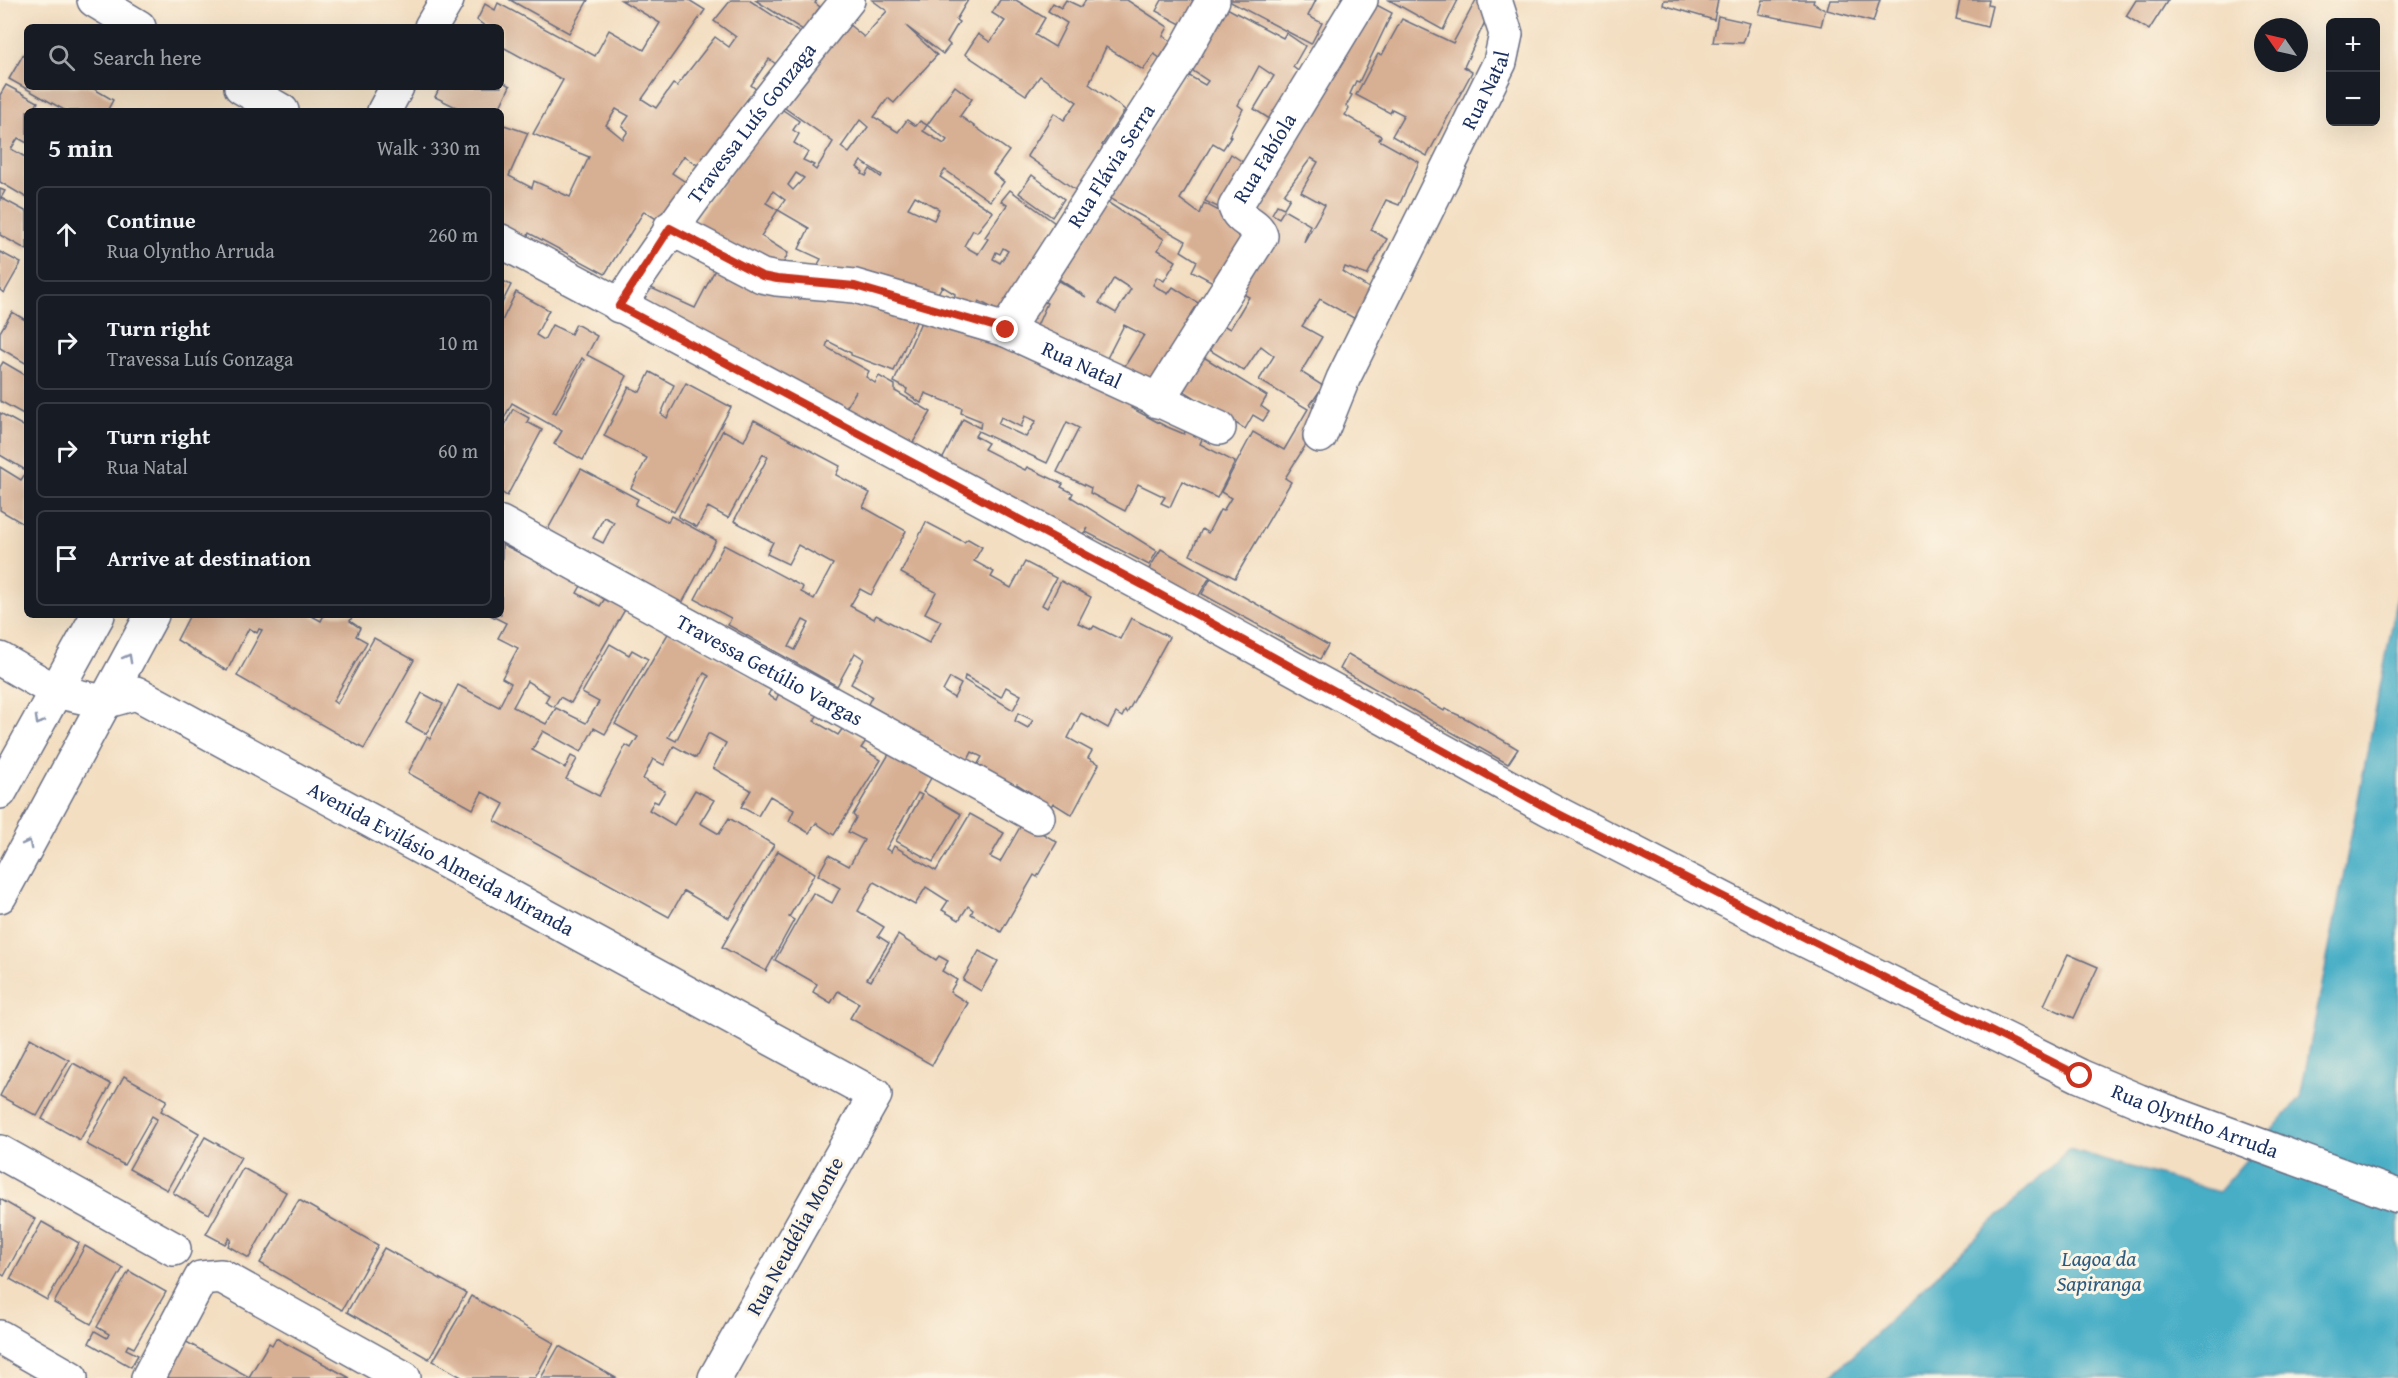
<!DOCTYPE html>
<meta charset="utf-8">
<style>
body{margin:0;font-family:"Gentium Book Plus",serif;background:#20242c;color:#f1f3f6}
.controls{position:absolute;right:18px;top:18px;display:grid;overflow:hidden;border-radius:9px;box-shadow:0 6px 24px #0002}
.controls button{width:54px;height:54px;display:grid;place-items:center;padding:0;border:0;border-bottom:2px solid #363941;background:#171b24;color:#f1f3f6;font:30px sans-serif}
.compass{position:absolute;left:2254px;top:18px;width:54px;height:54px;border-radius:50%;background:#171b24;box-shadow:0 6px 24px #0002;rotate:304deg}
.stop{position:absolute;width:18px;height:18px;margin:-14px;border:4px solid #c8321e;border-radius:50%;background:#fff}
.stop.end{background:#c8321e;border-color:#fff;box-shadow:0 2px 6px #0008}
.list{margin:0;padding:0;list-style:none}
h2{display:flex;justify-content:space-between;align-items:center;height:78px;margin:0;padding:0 24px;font-size:26px}
h2 small{font-size:20px;font-weight:400;color:#9ea1a6}
.list li{display:grid;grid-template-columns:39px 1fr auto;gap:18px;align-items:center;box-sizing:border-box;height:96px;margin:0 12px 12px;padding:0 12px;border:2px solid #363941;border-radius:9px}
.list b{display:block;font-size:22px;white-space:nowrap}
.list p{margin:0;font-size:20px;white-space:nowrap;color:#9ea1a6}
.list em{font-size:20px;font-style:normal;color:#9ea1a6}
.icon{flex:none;width:33px;height:33px;fill:none;stroke:currentColor;stroke-width:2;stroke-linecap:round;stroke-linejoin:round}
.map{position:relative;flex:none;width:2398px;height:1378px;overflow:hidden}
.search{position:absolute;background:#171b24;box-shadow:0 6px 24px #0002;left:24px;top:24px;width:480px;height:66px;display:flex;align-items:center;gap:15px;box-sizing:border-box;padding:0 21px;border-radius:9px;color:#9ea1a6;font-size:22px}
.panel{position:absolute;background:#171b24;box-shadow:0 6px 24px #0002;left:24px;top:108px;width:480px;height:510px;border-radius:9px}
.map>svg:first-child{display:block}
.water{fill:#47aec6;stroke:#316e92;stroke-width:1.5}
.building{fill:#d7af93;fill-rule:evenodd}
.lines{fill:none;stroke-linecap:round;stroke-linejoin:round}
.minor-casing{stroke:#676c81;stroke-width:36}
.minor{stroke:#fff;stroke-width:33}
.oneway{stroke:#8d97ae}
.route{stroke:#c8321e;stroke-width:8}
.labels{text-anchor:middle;stroke-width:6;stroke-linejoin:round;paint-order:stroke}
.street-label{font-size:21px;fill:#1b2f5e;stroke:#fcf5e5}
.water-label{font-size:22px;font-style:italic;fill:#2a5b82;stroke:#fcf5e5}
</style>
<div class="map">
<svg width="2398" height="1378" viewBox="0 0 2398 1378">
<rect width="100%" height="100%" fill="#fcf5e5"/>
<filter id="ink" filterUnits="userSpaceOnUse"><feTurbulence type="fractalNoise" baseFrequency=".0167" numOctaves="2"/><feDisplacementMap in="SourceGraphic" scale="12" xChannelSelector="R" yChannelSelector="G"/><feConvolveMatrix kernelMatrix="1 2 1 2 8 2 1 2 1" color-interpolation-filters="sRGB"/></filter>
<filter id="wash" filterUnits="userSpaceOnUse"><feTurbulence type="fractalNoise" baseFrequency=".008" numOctaves="4" result="noise"/><feDisplacementMap in="SourceGraphic" scale="24" xChannelSelector="R" yChannelSelector="G"/><feGaussianBlur stdDeviation="1.35" result="paint"/><feColorMatrix in="noise" values="0 0 0 0 0 0 0 0 0 0 0 0 0 0 0 0 0 1.4 0 .05"/><feComposite in="paint" operator="in"/></filter>
<g filter="url(#wash)">
<rect width="100%" height="100%" fill="#f3dec1"/>
<!-- water -->
<polygon class="water" points="2398,595 2398,1378 1829,1378 2069,1149 2218,1192 2300,1098"/>
<g id="blocks">
<!-- building -->
<g class="building">
<polygon points="510,0 588,0 569,33"/>
<path d="M621,0H689L705,10L642,99L656,108L673,84L677,86L715,37L729,47L736,37L714,21L731,0H749L800,33L776,64L769,59L751,85L757,90L699,166L684,156L672,173L687,183L661,222L644,211L605,274L529,233L526,240L501,226V124L528,133L509,176L532,188L534,181L570,197L589,157L533,134L563,80L501,46V27H486L477,20L485,4L495,10L498,3L595,56L609,30L644,50L660,23ZM616,109L629,116L622,126L628,131L623,139L606,125Z"/>
<polygon points="755,0 817,0 815,3 820,7 803,30"/>
<path d="M872,0H968L956,20L959,22L947,42L950,45L943,54L906,26L937,55L894,103L888,98L874,117L898,132L907,120L916,126L920,121L927,125L923,131L944,144L947,140L927,125L955,86L972,99L960,116L1009,151L993,173L1004,182L990,201L945,170L940,177L993,212L977,232L973,230L964,246L978,254L988,239L985,237L1007,205L1001,201L1010,190L1055,223L1002,313L979,301L975,308L954,302L955,294L942,286L935,299L817,266L821,259L799,249L809,228L778,210L785,200L773,191L766,203L778,210L761,236L788,253L779,273L692,228L777,106L799,121L793,130L799,134L794,143L808,152L803,160L814,165L812,167L816,170L833,142L782,106L847,23L864,37L887,11ZM860,120L868,127L849,153L841,147ZM861,161L882,175L881,177L870,169L866,176L862,174L863,172L857,167ZM796,173L804,178L793,190L788,185ZM915,196L939,209L934,220L908,208ZM1003,248L1008,251L1000,263L993,259L996,252L1000,254Z"/>
<polygon points="1000,0 1016,0 1045,18 1035,35 1055,47 1067,23 1048,11 1053,3 1061,8 1066,0 1081,7 1086,0 1127,0 1168,27 1163,36 1171,41 1160,58 1154,54 1143,70 1106,47 1089,84 1125,110 1102,145 1114,153 1080,193 1027,156 1054,113 1064,120 1077,102 1040,76 1026,95 965,54 978,34 990,42 1005,21 992,13"/>
<polygon points="1162,0 1203,0 1188,28 1156,11"/>
<polygon points="1227,0 1316,0 1308,16 1322,23 1311,44"/>
<path d="M1367,0L1392,13L1359,82L1356,81L1350,94L1352,95L1346,106L1349,108L1345,115L1381,136L1379,140L1419,162L1399,205L1386,200L1371,230L1387,239L1367,275L1345,267L1343,272L1382,296L1366,325L1320,299L1302,326L1322,337L1301,372L1323,386L1310,405L1320,413L1309,440L1285,478L1291,482L1235,578L1190,555L1202,529L1208,533L1220,510L1223,511L1231,498L1221,492L1253,432L1284,450L1308,409L1259,380L1274,356L1261,346L1244,371L1198,343L1212,319L1230,329L1249,297L1234,289L1247,217ZM1311,158L1318,162L1301,192L1325,205L1304,242L1310,225L1284,210L1279,218L1272,214L1277,205L1284,208L1290,198L1284,194Z"/>
<polygon points="1389,0 1458,0 1443,30"/>
<polygon points="1476,0 1480,0 1488,15 1464,67 1472,72 1427,156 1392,136 1404,115 1392,109 1390,113 1356,95 1378,54 1382,55 1402,19 1453,43"/>
<polygon points="1664,0 1718,0 1714,20 1663,5"/>
<polygon points="1763,0 1814,0 1813,3 1825,10 1821,26 1759,14"/>
<polygon points="1830,0 1880,0 1873,22 1827,10"/>
<polygon points="1960,0 1989,0 1988,5 1992,6 1987,27 1956,19"/>
<polygon points="2136,0 2168,0 2149,30 2126,16"/>
<polygon points="1223,6 1283,38 1286,33 1305,46 1293,67 1306,77 1279,125 1254,109 1274,76 1259,66 1238,105 1243,109 1229,136 1231,137 1223,149 1213,143 1180,199 1200,214 1204,203 1253,229 1226,289 1192,271 1197,261 1181,251 1186,241 1106,196 1186,74 1205,85 1208,81 1187,67"/>
<polygon points="1718,16 1750,23 1743,43 1713,42"/>
<polygon points="27,48 27,87 91,87 113,100 107,111 66,111 9,79"/>
<polygon points="501,81 510,86 498,111 464,111 435,97 440,87 501,87"/>
<polygon points="6,85 38,102 34,109 38,111 27,111 27,143 18,138 11,149 27,158 27,198 0,182 0,95"/>
<polygon points="1231,154 1250,167 1228,212 1205,201"/>
<polygon points="1032,175 1064,199 1052,217 1019,193"/>
<polygon points="0,189 5,191 1,198 27,212 27,250 0,235"/>
<path d="M1104,200L1164,239L1158,250L1176,261L1164,281L1157,277L1153,285L1168,294L1173,287L1203,306L1158,386L1123,369L1144,335L1124,325L1105,362L1033,335L1047,303L1038,298L1050,276L1086,297L1051,274ZM1114,278L1131,289L1116,313L1099,303Z"/>
<polygon points="0,252 21,263 4,293 0,290"/>
<polygon points="717,266 800,299 806,287 920,313 894,371 851,355 851,353 828,341 826,347 869,371 866,377 875,383 879,376 895,385 895,391 931,412 911,446 846,408 856,391 843,412 643,301 649,287 695,308"/>
<polygon points="501,280 511,285 501,305"/>
<path d="M516,292L549,310L536,335L544,340L552,325L571,334L576,324L597,336L587,355L627,376L583,460L554,444L562,431L512,403L501,424V323ZM582,358L584,360L556,413L553,412Z"/>
<path d="M926,311L1015,346L1012,351L1136,399L1131,408L1165,426L1184,434L1187,428L1205,432L1200,444L1235,462L1217,498L1182,481L1170,507L1161,503L1165,497L1138,484L1125,511L1090,493L1091,488L1057,472L1079,428L1067,422L1047,463L978,431L975,436L988,443L984,449L1025,470L1027,467L1063,484L1061,487L1073,493L1071,497L1157,551L1149,565L1086,532L1088,528L1082,535L941,462L963,419L980,428L981,421L961,413L962,408L925,393L921,403L906,393L907,389L894,382ZM1025,416L1036,421L1026,437L998,424L1001,417L1021,427Z"/>
<polygon points="12,312 27,321 27,364 0,348 0,332"/>
<polygon points="1202,356 1267,396 1261,406 1269,412 1263,421 1253,415 1245,429 1184,391"/>
<polygon points="3,362 27,376 27,416 0,401 0,367"/>
<polygon points="650,372 674,385 661,414 667,418 686,383 731,407 674,512 631,488 647,458 604,436 629,387 640,392"/>
<polygon points="513,409 529,418 527,422 542,430 507,496 501,492 501,433"/>
<polygon points="0,413 27,428 27,471 0,455"/>
<path d="M754,420L840,466L836,475L870,493L863,507L906,531L871,595L860,589L850,606L874,619L876,615L929,643L941,621L925,613L936,592L901,573L926,522L964,542L968,539L982,547L974,561L994,572L991,577L1011,588L1025,562L1056,578L1042,605L1047,608L1061,581L1091,597L1078,623L1092,629L1094,626L1120,639L1131,618L1169,637L1127,713L1125,711L1122,717L1116,713L1108,728L1081,713L1068,738L1092,751L1088,758L1099,764L1072,815L1053,803L1050,808L1029,796L1031,793L1017,784L1014,788L976,767L982,757L972,752L967,762L868,704L872,696L851,684L864,659L855,653L837,686L728,625L731,618L695,599L724,545L803,587L801,592L814,599L833,564L798,545L788,564L767,554L773,542L734,521L768,457L763,454L728,518L708,507L697,527L678,517L723,430L744,441ZM803,620L809,623L795,650L789,647ZM965,676L1001,697L1006,687L1021,695L1013,710L964,680ZM950,678L961,684L954,698L943,691ZM1018,713L1033,720L1028,728L1015,721Z"/>
<polygon points="0,467 21,480 27,471 27,526 0,510"/>
<path d="M581,469L638,499L635,505L668,522L671,516L716,540L681,605L637,582L639,579L547,531ZM604,517L614,522L603,543L593,538Z"/>
<path d="M502,544L582,584L577,593L600,606L606,597L626,608L571,703L560,697L554,707L545,702L549,695L527,681L513,707L546,724L556,708L586,723L599,702L582,693L610,644L629,655L632,650L648,659L605,734L594,728L581,752L543,731L532,750L565,768L571,756L577,759L566,779L599,796L626,745L631,748L638,737L615,724L669,632L772,688L768,695L776,700L779,693L818,714L814,721L838,735L843,728L866,741L861,748L881,760L834,835L816,823L809,833L791,822L789,821L794,810L770,796L758,816L741,807L751,790L713,768L726,743L710,734H708L696,758L674,746L664,765L653,759L643,779L665,791L658,803L654,801L649,810L674,825L695,790L714,800L700,823L719,834L729,818L774,845L729,918L684,891L669,917L495,821L504,804L482,792L473,809L408,773L427,737L430,739L458,685L499,707L511,683L502,678L518,648L498,638L506,623L490,615H501ZM704,673L709,676L676,741L668,737Z"/>
<polygon points="1161,549 1210,577 1198,597 1149,569"/>
<polygon points="1211,578 1328,645 1320,659 1202,594"/>
<polygon points="190,615 310,615 321,621 324,615 353,615 350,621 360,628 356,636 367,642 333,701 337,704 374,638 414,660 364,749 237,676 262,630 259,629 257,633 249,628 227,671 177,640"/>
<polygon points="1348,654 1444,711 1445,709 1467,719 1518,749 1508,764 1340,669"/>
<polygon points="422,693 443,704 426,734 406,723"/>
<polygon points="889,754 931,778 923,792 961,814 933,862 896,841 922,795 918,793 886,849 891,852 894,846 936,871 970,814 1004,833 990,857 1000,862 1023,822 1057,842 1037,877 1034,875 1001,932 971,914 973,910 968,906 959,920 942,910 948,901 926,887 915,905 874,882 858,911 884,927 878,936 889,943 867,979 871,981 898,935 936,960 939,956 948,961 942,971 957,980 950,992 968,1003 932,1065 850,1018 859,1003 838,991 831,1003 813,992 817,984 775,960 813,893 832,903 840,888 818,875 829,855 849,866 864,840 848,832 856,818 853,815"/>
<polygon points="778,851 815,873 789,917 794,920 766,971 722,947"/>
<polygon points="979,951 998,961 981,991 963,980"/>
<polygon points="2068,954 2098,967 2074,1018 2044,1005"/>
<polygon points="30,1038 69,1060 37,1116 0,1096"/>
<polygon points="73,1063 111,1084 80,1140 42,1119"/>
<polygon points="124,1076 167,1100 161,1111 199,1133 167,1190 129,1169 157,1119 152,1116 124,1165 86,1144"/>
<polygon points="205,1137 241,1157 209,1214 173,1193"/>
<polygon points="243,1168 286,1192 249,1258 228,1246 231,1240 229,1238 225,1244 206,1234"/>
<polygon points="0,1199 35,1219 4,1276 0,1273"/>
<polygon points="299,1200 378,1245 342,1310 260,1263"/>
<polygon points="42,1222 79,1243 47,1300 10,1279"/>
<polygon points="85,1246 123,1268 91,1324 54,1303"/>
<polygon points="384,1248 466,1293 429,1359 347,1312"/>
<polygon points="129,1271 166,1292 134,1348 128,1345 126,1349 138,1355 131,1367 89,1343 95,1331 107,1338 109,1334 97,1327"/>
<polygon points="471,1296 554,1343 535,1378 463,1378 433,1361"/>
<polygon points="276,1338 350,1378 163,1378 183,1340 249,1377 269,1343 272,1345"/>
<polygon points="559,1346 600,1369 616,1378 541,1378"/>
</g>
</g>
</g>
<g filter="url(#ink)">
<use href="#blocks" fill-opacity="0" stroke="#676c81" stroke-width="1.5"/>
<g class="lines">
<!-- minor casing -->
<g class="minor-casing">
<g id="minor">
<polyline points="94,0 139,27"/>
<polyline points="431,27 447,0"/>
<polyline points="241,87 282,111"/>
<polyline points="384,111 397,87"/>
<path id="s1" d="M670,228L762,276L777,279L855,286L1006,330L1219,428"/>
<path id="s2" d="M501,241L1148,588L1549,809L1780,928L2080,1076L2139,1101L2398,1196"/>
<path id="s3" d="M619,306C689,199 768,100 848,0"/>
<path id="s4" d="M1006,330L1183,54L1213,0"/>
<path id="s5" d="M1157,401L1261,236C1257,222 1240,222 1235,207L1361,0"/>
<path id="s6" d="M1320,436L1343,379L1500,62L1506,34L1495,0"/>
<path id="s7" d="M501,523L1038,817"/>
<path id="s8" d="M0,659L55,691L104,702L136,693L875,1095L715,1378"/>
<polyline points="0,792 98,615"/>
<polyline points="0,896 152,615"/>
<polyline points="0,1152 174,1249"/>
<polyline points="0,1337 71,1378"/>
<polyline points="148,1378 201,1278 221,1276 404,1378"/>
</g>
</g>
<!-- minor -->
<use href="#minor" class="minor"/>
</g>
<!-- one-way arrows -->
<defs><path id="oneway-chevron" d="M-2-3.5L2.5 0L-2 3.5" fill="none" stroke-width="1.6" stroke-linecap="round" stroke-linejoin="round" transform="scale(1.5)"/></defs>
<g class="oneway">
<use href="#oneway-chevron" transform="translate(128 658) rotate(-61)"/>
<use href="#oneway-chevron" transform="translate(39 721) rotate(119)"/>
<use href="#oneway-chevron" transform="translate(28 844) rotate(-62)"/>
</g>
</g>
<g class="lines" filter="url(#ink)">
<!-- route -->
<polyline class="route" points="1006,330 855,286 777,279 762,276 670,228 619,306 1148,588 1549,809 2080,1076"/>
</g>
<g class="labels">
<!-- street labels -->
<g class="street-label">
<text dy="7" stroke="none"><textPath href="#s6" startOffset="384">Rua Natal</textPath></text>
<text dy="7" stroke="none"><textPath href="#s3" startOffset="226">Travessa Luís Gonzaga</textPath></text>
<text dy="7" stroke="none"><textPath href="#s5" startOffset="292">Rua Fabíola</textPath></text>
<text dy="7" stroke="none"><textPath href="#s4" startOffset="195">Rua Flávia Serra</textPath></text>
<text dy="7" stroke="none"><textPath href="#s1" startOffset="438">Rua Natal</textPath></text>
<text dy="7" stroke="none"><textPath href="#s7" startOffset="306">Travessa Getúlio Vargas</textPath></text>
<text dy="7" stroke="none"><textPath href="#s8" startOffset="494">Avenida Evilásio Almeida Miranda</textPath></text>
<text dy="7" stroke="none"><textPath href="#s2" startOffset="1910">Rua Olyntho Arruda</textPath></text>
<text transform="translate(795 1236) rotate(-61)" y="7">Rua Neudélia Monte</text>
</g>
<!-- water labels -->
<g class="water-label">
<text x="2099" y="1266">Lagoa da<tspan x="2099" dy="25">Sapiranga</tspan></text>
</g>
</g>
</svg>
<div class="controls">
<button>+</button>
<button>−</button>
</div>
<svg class="compass" viewBox="-18 -18 36 36"><path d="M0-13l5 13h-10z" fill="#e53935"/><path d="M0 13l5-13h-10z" fill="#9ea1a6"/></svg>
<div class="stop" style="left:2080px;top:1076px"></div>
<div class="stop end" style="left:1006px;top:330px"></div>
<div class="search"><svg class="icon" aria-label="search" viewBox="0 0 24 24"><circle cx="10" cy="10" r="6"/><path d="M15 15l6 6"/></svg>Search here</div>
<section class="panel">
<h2>5 min<small>Walk · 330 m</small></h2>
<ul class="list">
<li><svg class="icon" aria-label="ahead" viewBox="0 0 24 24"><path d="M12 20V5M6 11l6-6 6 6"/></svg><div><b>Continue</b><p>Rua Olyntho Arruda</p></div><em>260 m</em></li>
<li><svg class="icon" aria-label="right" viewBox="0 0 24 24"><path d="M7 20v-9h11M14 6l5 5-5 5"/></svg><div><b>Turn right</b><p>Travessa Luís Gonzaga</p></div><em>10 m</em></li>
<li><svg class="icon" aria-label="right" viewBox="0 0 24 24"><path d="M7 20v-9h11M14 6l5 5-5 5"/></svg><div><b>Turn right</b><p>Rua Natal</p></div><em>60 m</em></li>
<li><svg class="icon" aria-label="arrive" viewBox="0 0 24 24"><path d="M6 21V4h12l-3 4 3 4H6"/></svg><div><b>Arrive at destination</b></div></li>
</ul>
</section>
</div>
